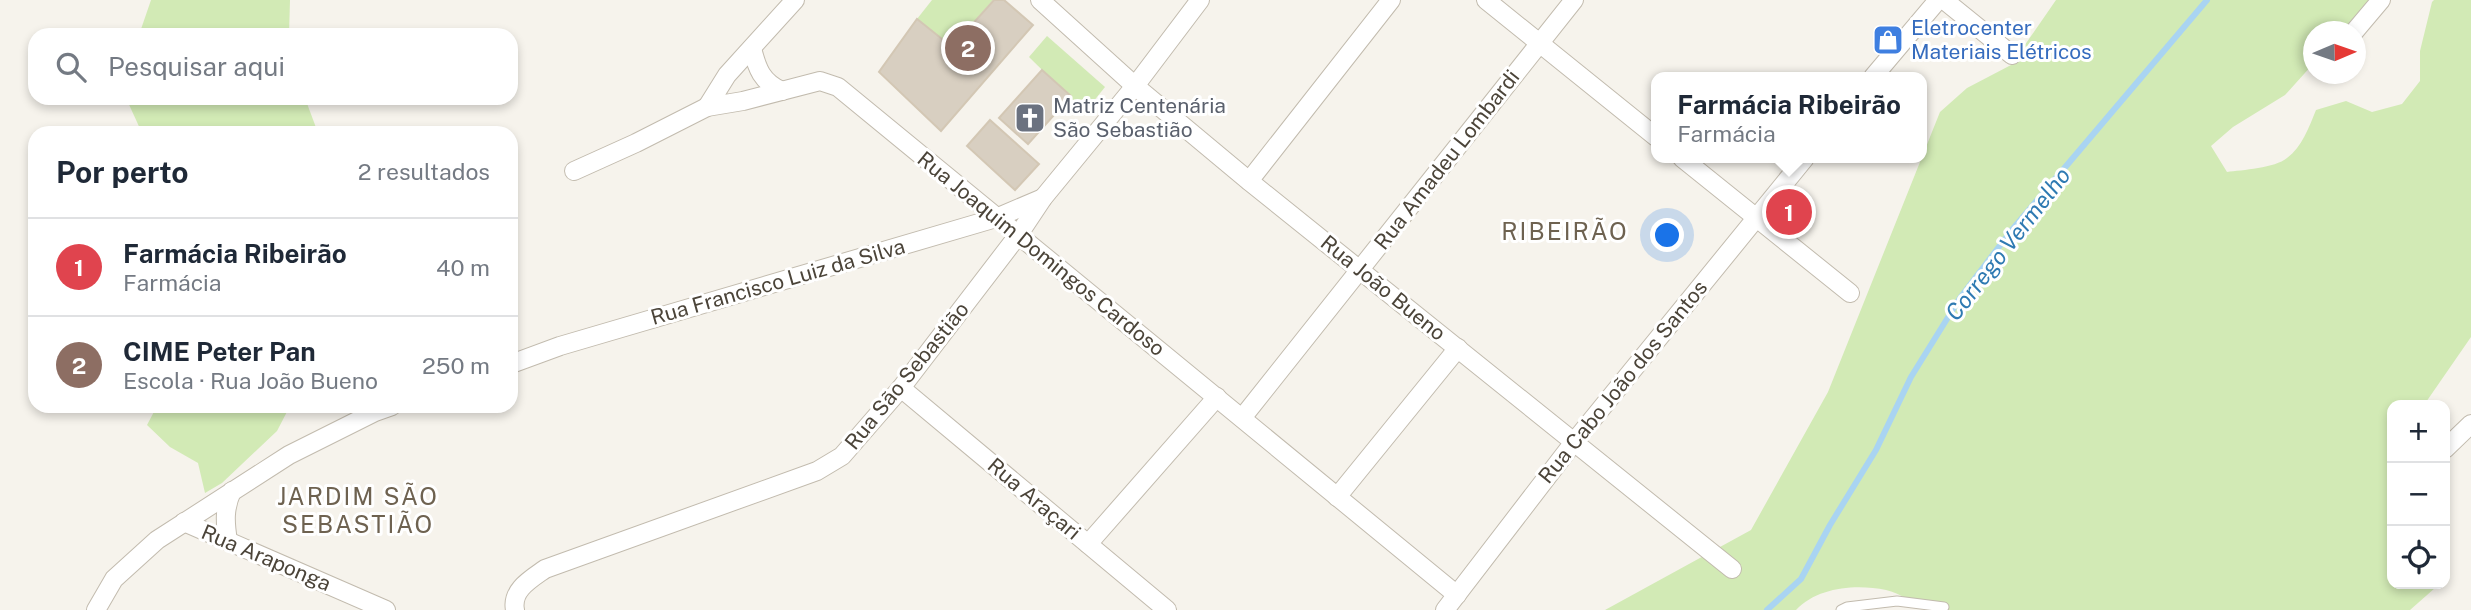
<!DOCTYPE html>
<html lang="pt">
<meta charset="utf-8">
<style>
body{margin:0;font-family:"Public Sans",sans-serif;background:#f6f6f7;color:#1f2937}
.controls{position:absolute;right:21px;bottom:21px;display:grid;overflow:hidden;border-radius:14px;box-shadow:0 4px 10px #0003}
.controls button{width:63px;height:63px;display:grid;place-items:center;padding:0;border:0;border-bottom:2px solid #e0e1e3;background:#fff;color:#1f2937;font:35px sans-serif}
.compass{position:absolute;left:2303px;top:21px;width:63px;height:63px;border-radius:50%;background:#fff;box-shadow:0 4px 10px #0003;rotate:88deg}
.you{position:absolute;left:1668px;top:236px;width:24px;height:24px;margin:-18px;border:5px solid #fff;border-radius:50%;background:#1a73e8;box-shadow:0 0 0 10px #1a73e833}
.badge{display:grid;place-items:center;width:46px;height:46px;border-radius:50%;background:#db2777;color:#fff;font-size:23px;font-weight:700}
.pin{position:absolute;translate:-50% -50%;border:4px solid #fff;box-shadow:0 2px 7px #0006}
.popup{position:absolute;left:1651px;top:72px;width:276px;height:91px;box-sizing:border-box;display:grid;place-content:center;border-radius:14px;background:#fff;filter:drop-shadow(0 2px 5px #0005);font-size:23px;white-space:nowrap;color:#747a83}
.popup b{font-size:26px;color:#1f2937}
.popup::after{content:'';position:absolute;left:50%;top:100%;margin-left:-14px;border:14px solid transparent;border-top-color:#fff}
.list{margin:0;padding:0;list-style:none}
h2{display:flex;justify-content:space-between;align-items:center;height:91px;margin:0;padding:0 28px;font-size:30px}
h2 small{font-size:23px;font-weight:400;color:#747a83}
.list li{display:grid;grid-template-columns:46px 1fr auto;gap:21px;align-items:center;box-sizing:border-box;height:98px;padding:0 28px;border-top:2px solid #e0e1e3}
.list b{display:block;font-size:26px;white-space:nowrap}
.list p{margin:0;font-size:23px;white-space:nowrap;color:#747a83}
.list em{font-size:23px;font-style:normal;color:#747a83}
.icon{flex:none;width:38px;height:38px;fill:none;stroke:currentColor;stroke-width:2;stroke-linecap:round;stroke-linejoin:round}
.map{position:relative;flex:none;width:2471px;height:610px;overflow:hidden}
.search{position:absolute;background:#fff;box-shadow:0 4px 10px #0003;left:28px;top:28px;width:490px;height:77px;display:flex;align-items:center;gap:18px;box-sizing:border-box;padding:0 24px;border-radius:21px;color:#747a83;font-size:26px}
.panel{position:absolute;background:#fff;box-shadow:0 4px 10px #0003;left:28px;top:126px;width:490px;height:287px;border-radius:21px}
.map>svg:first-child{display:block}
.green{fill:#d2eab5}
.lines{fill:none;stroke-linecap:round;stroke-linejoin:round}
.stream{stroke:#a9d4f2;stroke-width:6}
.building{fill:#d8cfc1;stroke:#d3c7b4;stroke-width:2}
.lane-casing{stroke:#c2bbae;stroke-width:11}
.street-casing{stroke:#c2bbae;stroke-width:20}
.lane{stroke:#fff;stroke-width:9}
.street{stroke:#fff;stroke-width:18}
.labels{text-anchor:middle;stroke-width:6;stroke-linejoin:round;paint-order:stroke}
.shop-label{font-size:21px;fill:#366cbe;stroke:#fff;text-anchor:start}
.worship-label{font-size:21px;fill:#5b616d;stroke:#fff;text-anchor:start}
.street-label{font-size:21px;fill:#4b4439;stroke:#fff}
.water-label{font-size:23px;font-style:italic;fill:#2e7ab2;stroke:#fff}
.quarter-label{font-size:24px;letter-spacing:2px;fill:#6e6250;stroke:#fff}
</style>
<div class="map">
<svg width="2471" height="610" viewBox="0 0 2471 610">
<rect width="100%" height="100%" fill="#f6f3ec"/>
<!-- green -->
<g class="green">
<polygon points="151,0 290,0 289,35 139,35"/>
<polygon points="932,0 993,0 952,47 917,19"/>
<path d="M2056,0H2379L2356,32H2314L2313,64L2285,95L2233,127L2211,146L2227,172C2242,170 2275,168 2287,158C2302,147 2309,127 2316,110L2346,101L2372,112L2402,104L2420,81V51L2432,2L2434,0H2471V337L2424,405H2392V584H2434L2435,588L2410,610H1927C1914,604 1900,593 1886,590C1856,584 1818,587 1796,610H1605L1751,530L1828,392L1940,112L1967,88L2011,65Z"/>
<polygon points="1047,36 1105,87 1085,112 1029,57"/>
<polygon points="126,98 305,98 318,133 142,133"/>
<polygon points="157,406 290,406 277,431 222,483 205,493 198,463 170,447 147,425"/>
</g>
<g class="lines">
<!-- stream -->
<polyline class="stream" points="1767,610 1801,579 1830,525 1876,450 1911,377 1960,298 2011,231 2207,0"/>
</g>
<!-- building -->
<g class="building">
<polygon points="994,0 1004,0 1033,25 941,131 879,72 917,19 952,47"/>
<polygon points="1042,70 1071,96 1028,144 999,118"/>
<polygon points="990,120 1039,164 1015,190 967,146"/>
</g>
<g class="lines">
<!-- lane casing -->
<g class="lane-casing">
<polyline id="lane" points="1841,610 1847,607 1897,601 1944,607"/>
</g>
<!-- street casing -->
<g class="street-casing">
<g id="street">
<polyline points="795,0 727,75 707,107 743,101 820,81 838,87 1457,595"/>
<polyline points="1040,0 1135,86 1249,181 1732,569"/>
<polyline points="1486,0 1656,137"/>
<polyline points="1944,0 2012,55"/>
<polyline points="2354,32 2381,0"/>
<path d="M752,48C757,69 762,82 782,91"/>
<polyline points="1873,77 1938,0"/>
<polyline points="1682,158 1850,293"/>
<polyline points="574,171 636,143 707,107"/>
<polyline points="1249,181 1391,0"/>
<polyline points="511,364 560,346 996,218 1043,198"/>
<polyline points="901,388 1167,610"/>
<polyline points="1242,418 1574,0"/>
<polyline points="2445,449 2471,424"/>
<polyline points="1337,497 1458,348"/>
<polyline points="184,522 386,610"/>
<path d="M228,541C225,522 224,509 232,491"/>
<polyline points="1088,544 1217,397"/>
<polyline points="96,610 114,579 157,540 289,455 375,412 392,406"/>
<path d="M515,610C511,590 531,579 545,569L817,471L842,456L901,388L1019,234L1043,198L1135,86L1200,0"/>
<polyline points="1445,610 1574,442 1805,158"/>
</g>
</g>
<!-- lane -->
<use href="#lane" class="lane"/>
<!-- street -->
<use href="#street" class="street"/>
</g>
<!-- icons -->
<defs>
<g id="shop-square" transform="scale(1.575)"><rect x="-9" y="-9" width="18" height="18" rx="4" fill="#3f7fe0" stroke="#fff"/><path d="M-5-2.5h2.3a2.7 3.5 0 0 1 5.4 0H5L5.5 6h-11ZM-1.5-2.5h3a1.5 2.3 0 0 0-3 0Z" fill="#fff"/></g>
<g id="church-square" transform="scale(1.575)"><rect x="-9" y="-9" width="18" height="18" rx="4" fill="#6b7280" stroke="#fff"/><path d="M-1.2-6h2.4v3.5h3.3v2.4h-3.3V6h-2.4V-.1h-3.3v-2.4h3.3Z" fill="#fff"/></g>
</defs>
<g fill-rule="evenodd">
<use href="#shop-square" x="1888" y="40"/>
<use href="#church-square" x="1030" y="118"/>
</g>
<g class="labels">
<!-- shop labels -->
<g class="shop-label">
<text x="1911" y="35">Eletrocenter<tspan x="1911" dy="24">Materiais Elétricos</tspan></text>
</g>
<!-- worship labels -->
<g class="worship-label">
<text x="1053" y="113">Matriz Centenária<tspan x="1053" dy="24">São Sebastião</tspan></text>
</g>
<!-- street labels -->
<g class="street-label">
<text transform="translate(1447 160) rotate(-52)" y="7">Rua Amadeu Lombardi</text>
<text transform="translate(1041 254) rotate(39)" y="7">Rua Joaquim Domingos Cardoso</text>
<text transform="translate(778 282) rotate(-16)" y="7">Rua Francisco Luiz da Silva</text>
<text transform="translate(1383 288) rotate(39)" y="7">Rua João Bueno</text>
<text transform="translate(907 376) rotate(-51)" y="7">Rua São Sebastião</text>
<text transform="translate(1623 382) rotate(-51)" y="7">Rua Cabo João dos Santos</text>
<text transform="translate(1034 499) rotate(40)" y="7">Rua Araçari</text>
<text transform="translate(266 558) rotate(23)" y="7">Rua Araponga</text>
</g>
<!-- water labels -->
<g class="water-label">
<text transform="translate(2008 244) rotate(-52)" y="8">Corrego Vermelho</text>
</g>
<!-- quarter labels -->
<g class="quarter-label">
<text x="1565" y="240">RIBEIRÃO</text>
<text x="358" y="505">JARDIM SÃO<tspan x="358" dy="28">SEBASTIÃO</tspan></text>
</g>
</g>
</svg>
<div class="controls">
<button>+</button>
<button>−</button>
<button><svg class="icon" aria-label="locate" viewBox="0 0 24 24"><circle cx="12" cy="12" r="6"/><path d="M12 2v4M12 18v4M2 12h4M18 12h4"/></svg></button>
</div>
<svg class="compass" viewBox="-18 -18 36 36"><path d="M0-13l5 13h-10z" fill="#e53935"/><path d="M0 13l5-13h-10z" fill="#747a83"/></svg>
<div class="you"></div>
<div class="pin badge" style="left:1789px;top:212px;background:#e0444e">1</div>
<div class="popup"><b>Farmácia Ribeirão</b>Farmácia</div>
<div class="pin badge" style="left:968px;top:48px;background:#8d6e63">2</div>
<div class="search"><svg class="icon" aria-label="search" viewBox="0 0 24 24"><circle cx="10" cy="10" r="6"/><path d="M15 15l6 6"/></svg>Pesquisar aqui</div>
<section class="panel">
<h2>Por perto<small>2 resultados</small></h2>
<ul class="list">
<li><span class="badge" style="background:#e0444e">1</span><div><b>Farmácia Ribeirão</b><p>Farmácia</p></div><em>40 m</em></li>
<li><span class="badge" style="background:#8d6e63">2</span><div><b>CIME Peter Pan</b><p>Escola · Rua João Bueno</p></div><em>250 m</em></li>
</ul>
</section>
</div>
